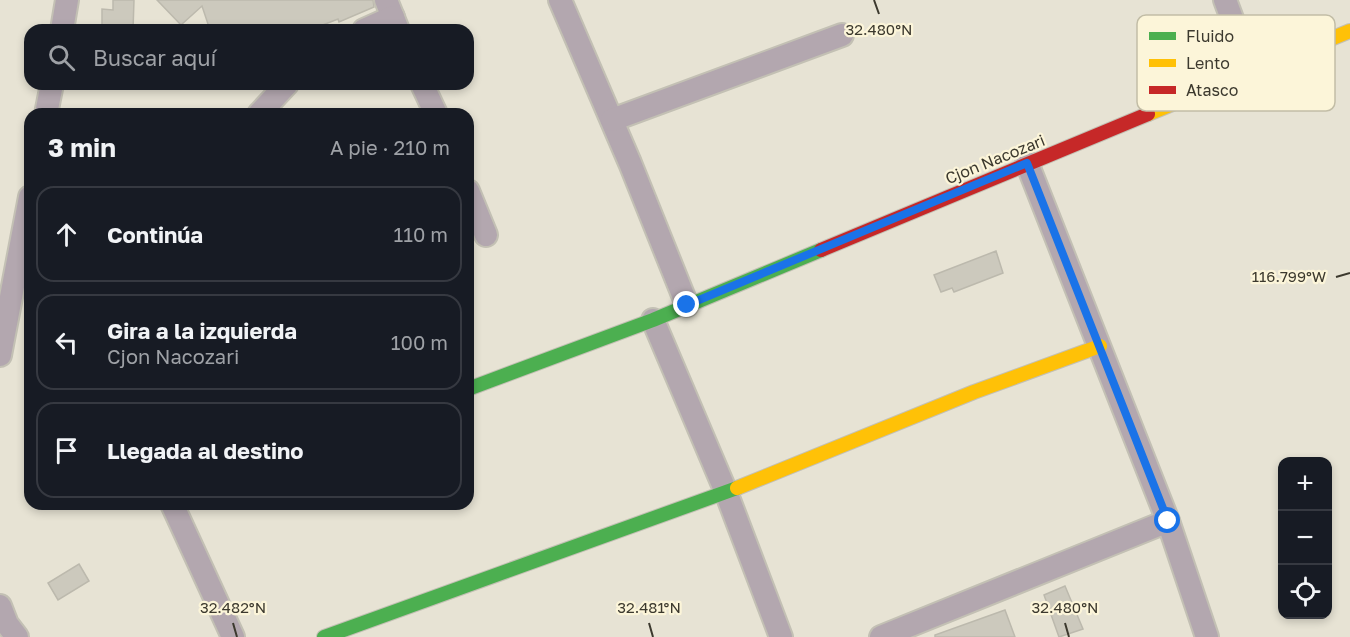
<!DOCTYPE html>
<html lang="es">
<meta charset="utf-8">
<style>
body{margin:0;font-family:"Golos Text",sans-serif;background:#242831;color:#f1f3f6}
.controls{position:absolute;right:18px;bottom:18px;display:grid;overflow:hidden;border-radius:12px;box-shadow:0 3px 9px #0003}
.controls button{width:54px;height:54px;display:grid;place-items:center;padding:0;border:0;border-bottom:2px solid #363941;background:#171b24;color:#f1f3f6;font:30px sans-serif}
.stop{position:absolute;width:18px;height:18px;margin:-14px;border:4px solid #1a73e8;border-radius:50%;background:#fff}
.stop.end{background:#1a73e8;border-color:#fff;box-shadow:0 2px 6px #0008}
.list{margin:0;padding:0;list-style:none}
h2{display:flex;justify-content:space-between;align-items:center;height:78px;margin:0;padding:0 24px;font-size:26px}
h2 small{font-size:20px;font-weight:400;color:#9ea1a6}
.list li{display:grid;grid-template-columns:39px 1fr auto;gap:18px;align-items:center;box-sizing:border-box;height:96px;margin:0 12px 12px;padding:0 12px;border:2px solid #363941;border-radius:18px}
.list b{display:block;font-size:22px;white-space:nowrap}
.list p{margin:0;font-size:20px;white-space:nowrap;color:#9ea1a6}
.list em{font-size:20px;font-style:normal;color:#9ea1a6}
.icon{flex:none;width:33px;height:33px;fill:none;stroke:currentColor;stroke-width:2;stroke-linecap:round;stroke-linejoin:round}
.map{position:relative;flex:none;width:1350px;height:637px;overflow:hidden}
.search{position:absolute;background:#171b24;box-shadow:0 3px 9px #0003;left:24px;top:24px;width:450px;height:66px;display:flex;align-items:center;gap:15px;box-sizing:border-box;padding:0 21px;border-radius:18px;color:#9ea1a6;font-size:22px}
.panel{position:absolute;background:#171b24;box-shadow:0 3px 9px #0003;left:24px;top:108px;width:450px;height:402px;border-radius:18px}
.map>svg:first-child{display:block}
.building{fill:#ccc9bd;stroke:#bcb9ad;stroke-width:1.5}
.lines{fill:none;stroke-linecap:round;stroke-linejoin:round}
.street-casing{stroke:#c3c0b4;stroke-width:26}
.fast-casing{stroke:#c3c0b4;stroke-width:16}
.slow-casing{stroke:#c3c0b4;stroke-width:16}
.jam-casing{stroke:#c3c0b4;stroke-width:16}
.street{stroke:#b3a7af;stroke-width:22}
.fast{stroke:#4caf50;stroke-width:14}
.slow{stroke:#ffc107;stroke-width:14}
.jam{stroke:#c62828;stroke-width:14}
.route{stroke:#1a73e8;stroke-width:8}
.ticks{fill:none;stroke:#3c392e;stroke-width:2}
.labels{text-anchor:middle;stroke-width:4.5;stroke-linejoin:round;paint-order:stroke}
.street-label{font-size:16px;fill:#3c392e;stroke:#fcf5d9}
.key{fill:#fcf5d9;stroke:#c2bda6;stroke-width:1.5}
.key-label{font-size:16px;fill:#3c392e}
.ticks-label{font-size:15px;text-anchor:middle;fill:#3c392e;stroke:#fcf5d9;stroke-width:4.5;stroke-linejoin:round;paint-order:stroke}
</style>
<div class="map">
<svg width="1350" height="637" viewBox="0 0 1350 637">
<rect width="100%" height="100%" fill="#e7e3d4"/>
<!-- building -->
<g class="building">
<polygon points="113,0 134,0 133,30 102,30 102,9 113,10"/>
<polygon points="157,0 373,0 374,7 339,22 338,19 310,30 210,30 202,6 181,25"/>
<polygon points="996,251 1003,273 954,292 952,288 941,292 934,275"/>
<polygon points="79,564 89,581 58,600 48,583"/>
<polygon points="1065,586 1083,629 1059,637 1044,595"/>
<polygon points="1005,610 1015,637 935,637 935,635"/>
</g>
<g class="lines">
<!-- street casing -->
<g class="street-casing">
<g id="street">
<polyline points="386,0 398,30"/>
<polyline points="560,0 630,163 687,305"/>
<polyline points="1225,0 1252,72"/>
<polyline points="62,30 67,0"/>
<polyline points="364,30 393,17"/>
<polyline points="422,84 436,114"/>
<polyline points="46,114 52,84"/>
<polyline points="259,114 287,84"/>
<polyline points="612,120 842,35"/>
<polyline points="1027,163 1168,521 1207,637"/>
<polyline points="468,191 486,235"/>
<polyline points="653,320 726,492 781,637"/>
<polyline points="0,355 30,197"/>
<polyline points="172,504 233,637"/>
<polyline points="0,606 7,624 17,637"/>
<polyline points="881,637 1168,521"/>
</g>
</g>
<!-- fast casing -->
<g class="fast-casing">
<g id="fast">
<polyline points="468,389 653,320 821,250"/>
<polyline points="324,637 737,488"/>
</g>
</g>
<!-- slow casing -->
<g class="slow-casing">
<g id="slow">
<polyline points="1148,114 1350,31"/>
<polyline points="737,488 974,392 1100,346"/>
</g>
</g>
<!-- jam casing -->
<g class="jam-casing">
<polyline id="jam" points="821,250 1148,114"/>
</g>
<!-- street -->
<use href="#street" class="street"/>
<!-- fast -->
<use href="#fast" class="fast"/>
<!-- slow -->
<use href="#slow" class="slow"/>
<!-- jam -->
<use href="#jam" class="jam"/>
</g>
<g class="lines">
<!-- route -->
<polyline class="route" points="687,305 1027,163 1168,521"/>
</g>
<!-- ticks -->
<path class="ticks" d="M874,0L879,14M1336,277L1350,273M233,623L237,637M649,623L653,637M1065,623L1069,637"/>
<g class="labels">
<!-- street labels -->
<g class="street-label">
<text transform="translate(995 159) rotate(-22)" y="6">Cjon Nacozari</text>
</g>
</g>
<!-- legend -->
<rect x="1137" y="15" width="198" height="96" rx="9" class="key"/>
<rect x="1149" y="32" width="27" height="8" fill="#4caf50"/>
<rect x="1149" y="59" width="27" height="8" fill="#ffc107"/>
<rect x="1149" y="86" width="27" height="8" fill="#c62828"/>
<g class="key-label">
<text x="1186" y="42">Fluido</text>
<text x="1186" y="69">Lento</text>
<text x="1186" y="96">Atasco</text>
</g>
<g class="ticks-label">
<text x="879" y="35">32.480°N</text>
<text x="1289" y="282">116.799°W</text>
<text x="233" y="613">32.482°N</text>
<text x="649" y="613">32.481°N</text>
<text x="1065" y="613">32.480°N</text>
</g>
</svg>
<div class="controls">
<button>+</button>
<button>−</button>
<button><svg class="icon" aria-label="locate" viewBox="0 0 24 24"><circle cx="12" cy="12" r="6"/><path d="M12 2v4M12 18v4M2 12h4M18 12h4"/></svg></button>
</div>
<div class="stop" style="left:1168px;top:521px"></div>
<div class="stop end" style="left:687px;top:305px"></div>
<div class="search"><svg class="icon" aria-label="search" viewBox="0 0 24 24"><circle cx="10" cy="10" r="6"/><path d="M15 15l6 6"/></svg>Buscar aquí</div>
<section class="panel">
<h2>3 min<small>A pie · 210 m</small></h2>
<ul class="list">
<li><svg class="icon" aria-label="ahead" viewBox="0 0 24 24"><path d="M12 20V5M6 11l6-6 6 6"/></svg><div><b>Continúa</b></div><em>110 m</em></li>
<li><svg class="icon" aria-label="left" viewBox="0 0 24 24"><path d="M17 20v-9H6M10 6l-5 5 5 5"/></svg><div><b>Gira a la izquierda</b><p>Cjon Nacozari</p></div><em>100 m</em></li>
<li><svg class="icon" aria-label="arrive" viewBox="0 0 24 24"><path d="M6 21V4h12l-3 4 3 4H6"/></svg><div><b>Llegada al destino</b></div></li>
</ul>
</section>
</div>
